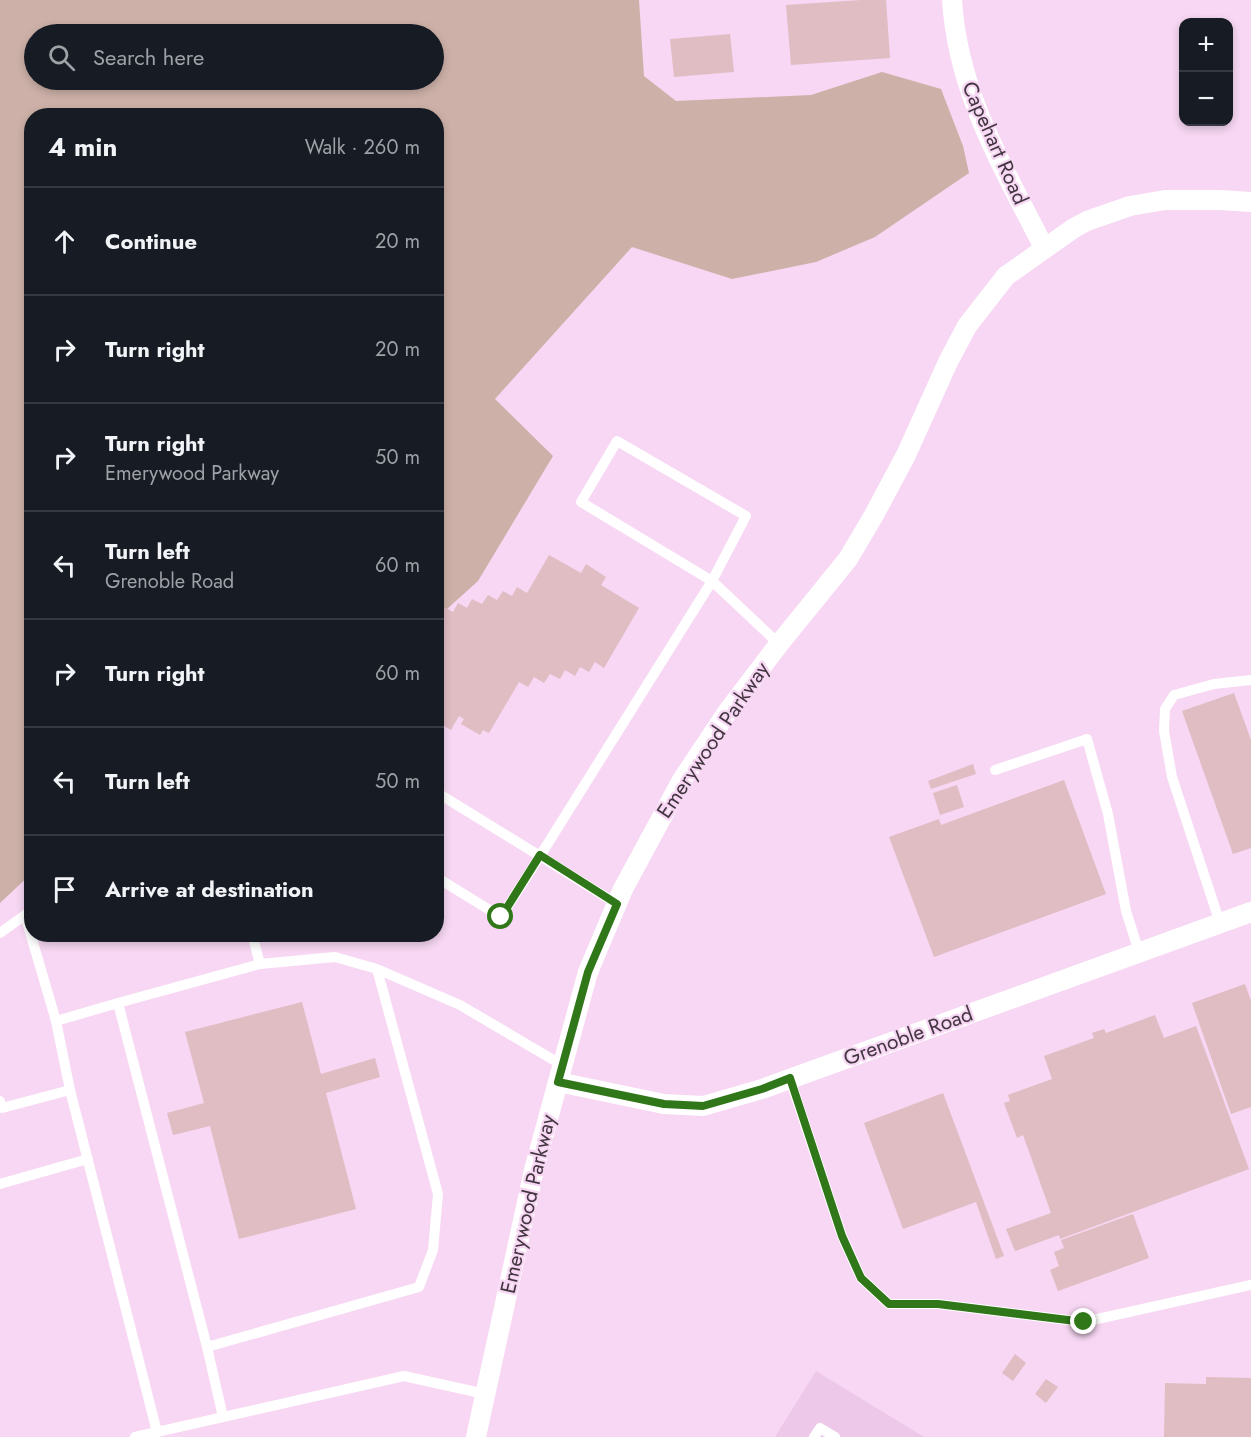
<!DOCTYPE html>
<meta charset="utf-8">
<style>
body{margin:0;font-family:Jost,sans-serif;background:#242831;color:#f1f3f6}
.controls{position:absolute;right:18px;top:18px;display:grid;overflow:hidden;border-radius:12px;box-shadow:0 3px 9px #0003}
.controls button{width:54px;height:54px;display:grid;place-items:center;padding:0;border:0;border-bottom:2px solid #363941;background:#171b24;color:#f1f3f6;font:30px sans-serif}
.stop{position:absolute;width:18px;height:18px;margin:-14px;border:4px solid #307719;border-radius:50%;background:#fff}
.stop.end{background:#307719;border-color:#fff;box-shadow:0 2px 6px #0008}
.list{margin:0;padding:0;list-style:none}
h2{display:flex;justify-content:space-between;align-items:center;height:78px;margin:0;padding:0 24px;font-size:26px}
h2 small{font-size:20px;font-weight:400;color:#9ea1a6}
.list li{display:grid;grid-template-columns:39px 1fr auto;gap:18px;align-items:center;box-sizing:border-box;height:108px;padding:0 24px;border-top:2px solid #363941}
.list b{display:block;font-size:22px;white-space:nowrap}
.list p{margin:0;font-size:20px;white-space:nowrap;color:#9ea1a6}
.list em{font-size:20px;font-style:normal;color:#9ea1a6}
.icon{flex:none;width:33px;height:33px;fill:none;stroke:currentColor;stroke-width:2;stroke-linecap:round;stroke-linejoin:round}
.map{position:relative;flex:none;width:1251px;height:1437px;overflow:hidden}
.search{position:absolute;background:#171b24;box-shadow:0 3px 9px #0003;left:24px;top:24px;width:420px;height:66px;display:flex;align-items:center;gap:15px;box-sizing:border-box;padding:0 21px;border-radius:33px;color:#9ea1a6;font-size:22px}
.panel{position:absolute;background:#171b24;box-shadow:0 3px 9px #0003;left:24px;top:108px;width:420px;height:834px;border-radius:24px}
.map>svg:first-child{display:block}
.built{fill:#edc8e9}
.green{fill:#cdb1a8;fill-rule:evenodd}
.building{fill:#e0bcc3}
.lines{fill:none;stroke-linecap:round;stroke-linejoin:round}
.service{stroke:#fff;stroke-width:10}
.minor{stroke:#fff;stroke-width:20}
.route{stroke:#307719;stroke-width:8}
.labels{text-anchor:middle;stroke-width:4.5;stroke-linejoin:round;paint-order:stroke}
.street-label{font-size:21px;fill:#423640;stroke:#f7d7f3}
</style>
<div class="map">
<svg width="1251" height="1437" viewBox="0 0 1251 1437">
<rect width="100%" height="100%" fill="#f7d7f3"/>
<!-- built -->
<polygon class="built" points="816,1371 924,1437 775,1437"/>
<!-- green -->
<path class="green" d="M0,0H639L644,76L676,101L811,95L882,72L941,89L963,146L969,173L875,237L816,262L732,279L632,247L495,399L553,456L478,581L437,618L436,116H32V873L0,903ZM34,34H434V80H34Z"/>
<!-- building -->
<g class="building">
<polygon points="861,0 886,0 890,58 791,65 786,5"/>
<polygon points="730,34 734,72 674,77 670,39"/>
<polygon points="549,555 581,573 586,564 606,577 601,585 639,608 604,668 595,662 589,672 580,667 575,676 565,670 560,679 550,674 544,683 534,677 528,687 519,682 489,733 483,730 480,735 461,724 464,719 459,716 451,730 436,721 436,616 442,606 453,612 458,603 467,608 472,599 482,604 488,595 497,600 503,591 512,596 517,587 527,593"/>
<polygon points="1234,693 1251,740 1251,848 1233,854 1182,711"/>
<polygon points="973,764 976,774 931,789 928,781"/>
<polygon points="1064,780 1106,894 934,957 889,837 939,819 941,825"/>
<polygon points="957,785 964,807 940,815 933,793"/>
<polygon points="1245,984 1251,1001 1251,1107 1231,1114 1192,1003"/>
<polygon points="302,1002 321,1074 375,1058 380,1077 326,1093 356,1209 239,1239 210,1126 173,1135 167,1113 204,1103 185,1032"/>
<polygon points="1155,1015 1164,1038 1196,1026 1249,1169 1060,1239 1059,1235 1015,1251 1006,1229 1051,1213 1023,1135 1017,1138 1004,1103 1010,1101 1008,1095 1052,1079 1044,1056 1094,1038 1092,1033 1104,1029 1106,1033"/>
<polygon points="943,1093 1004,1256 996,1259 976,1202 903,1229 864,1123"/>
<polygon points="1133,1214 1149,1258 1058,1291 1050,1270 1059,1266 1054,1252 1064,1248 1061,1240"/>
<polygon points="1015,1354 1026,1363 1013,1381 1002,1373"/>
<polygon points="1206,1377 1251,1378 1251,1437 1164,1437 1165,1383 1206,1384"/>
<polygon points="1046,1379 1058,1387 1046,1403 1035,1394"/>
</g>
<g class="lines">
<!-- service -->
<g class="service">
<polyline points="995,770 1087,739 1108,814 1126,911 1139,952"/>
<polyline points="436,792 540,856 501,917 436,877"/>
<polyline points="617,904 540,856 712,581 581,502 617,441 746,516 712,581 779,644"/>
<polyline points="25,915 56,1021"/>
<polyline points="1220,923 1172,777 1164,731 1165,709 1174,695 1214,684 1251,680"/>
<polyline points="0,933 32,910"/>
<polyline points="252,934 260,964"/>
<polyline points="377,969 335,957 260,964 118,1003 207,1347 419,1287 433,1250 438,1194 377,969 460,1005 562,1065"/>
<polyline points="790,1079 842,1236 861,1278 889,1304 938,1304 1084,1322 1251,1285"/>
<polyline points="70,1090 56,1021 118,1003"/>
<polyline points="0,1101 2,1108 70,1090 157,1432"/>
<polyline points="0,1184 88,1159"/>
<polyline points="207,1347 223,1417"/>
<polyline points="135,1437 404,1376 485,1394"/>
<polyline points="814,1437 820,1428 835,1437"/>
</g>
<!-- minor -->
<g class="minor">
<path d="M952,0C958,94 1003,166 1044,248"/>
<polyline points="558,1082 664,1104 703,1106 762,1089 1251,912"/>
<polyline points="476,1437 534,1170 588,972 623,889 682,780 728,711 779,644 848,559 874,515 906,455 948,362 967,326 1006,276 1074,228 1087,221 1130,206 1165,200 1220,200 1251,202"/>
</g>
</g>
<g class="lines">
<!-- route -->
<polyline class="route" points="501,917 540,855 617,904 588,972 558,1082 664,1104 703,1106 762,1089 790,1078 842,1236 861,1278 889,1304 938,1304 1084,1322"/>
</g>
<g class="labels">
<!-- street labels -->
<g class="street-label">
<text transform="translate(995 143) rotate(66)" y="7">Capehart Road</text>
<text transform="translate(713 740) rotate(-56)" y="7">Emerywood Parkway</text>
<text transform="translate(908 1036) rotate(-20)" y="7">Grenoble Road</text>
<text transform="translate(528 1204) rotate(-77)" y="7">Emerywood Parkway</text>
</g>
</g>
</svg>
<div class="controls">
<button>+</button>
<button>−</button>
</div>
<div class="stop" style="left:501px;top:917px"></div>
<div class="stop end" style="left:1084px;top:1322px"></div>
<div class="search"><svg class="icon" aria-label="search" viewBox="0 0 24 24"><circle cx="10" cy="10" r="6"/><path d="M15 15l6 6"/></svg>Search here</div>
<section class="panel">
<h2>4 min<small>Walk · 260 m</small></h2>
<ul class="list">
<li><svg class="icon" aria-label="ahead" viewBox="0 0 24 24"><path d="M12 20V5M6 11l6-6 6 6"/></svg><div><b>Continue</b></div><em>20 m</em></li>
<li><svg class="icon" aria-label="right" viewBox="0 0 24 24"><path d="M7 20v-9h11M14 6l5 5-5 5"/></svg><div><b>Turn right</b></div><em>20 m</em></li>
<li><svg class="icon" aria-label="right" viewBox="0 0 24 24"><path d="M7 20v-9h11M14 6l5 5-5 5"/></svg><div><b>Turn right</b><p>Emerywood Parkway</p></div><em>50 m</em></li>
<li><svg class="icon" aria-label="left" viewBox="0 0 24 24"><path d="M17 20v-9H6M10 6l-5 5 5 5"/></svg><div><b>Turn left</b><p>Grenoble Road</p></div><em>60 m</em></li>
<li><svg class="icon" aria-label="right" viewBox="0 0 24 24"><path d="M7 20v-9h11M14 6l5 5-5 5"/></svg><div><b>Turn right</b></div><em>60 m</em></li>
<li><svg class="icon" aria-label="left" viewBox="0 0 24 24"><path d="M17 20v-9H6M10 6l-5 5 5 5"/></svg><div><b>Turn left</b></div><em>50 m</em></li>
<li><svg class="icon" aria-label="arrive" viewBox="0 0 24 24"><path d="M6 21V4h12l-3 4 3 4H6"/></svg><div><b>Arrive at destination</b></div></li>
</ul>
</section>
</div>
